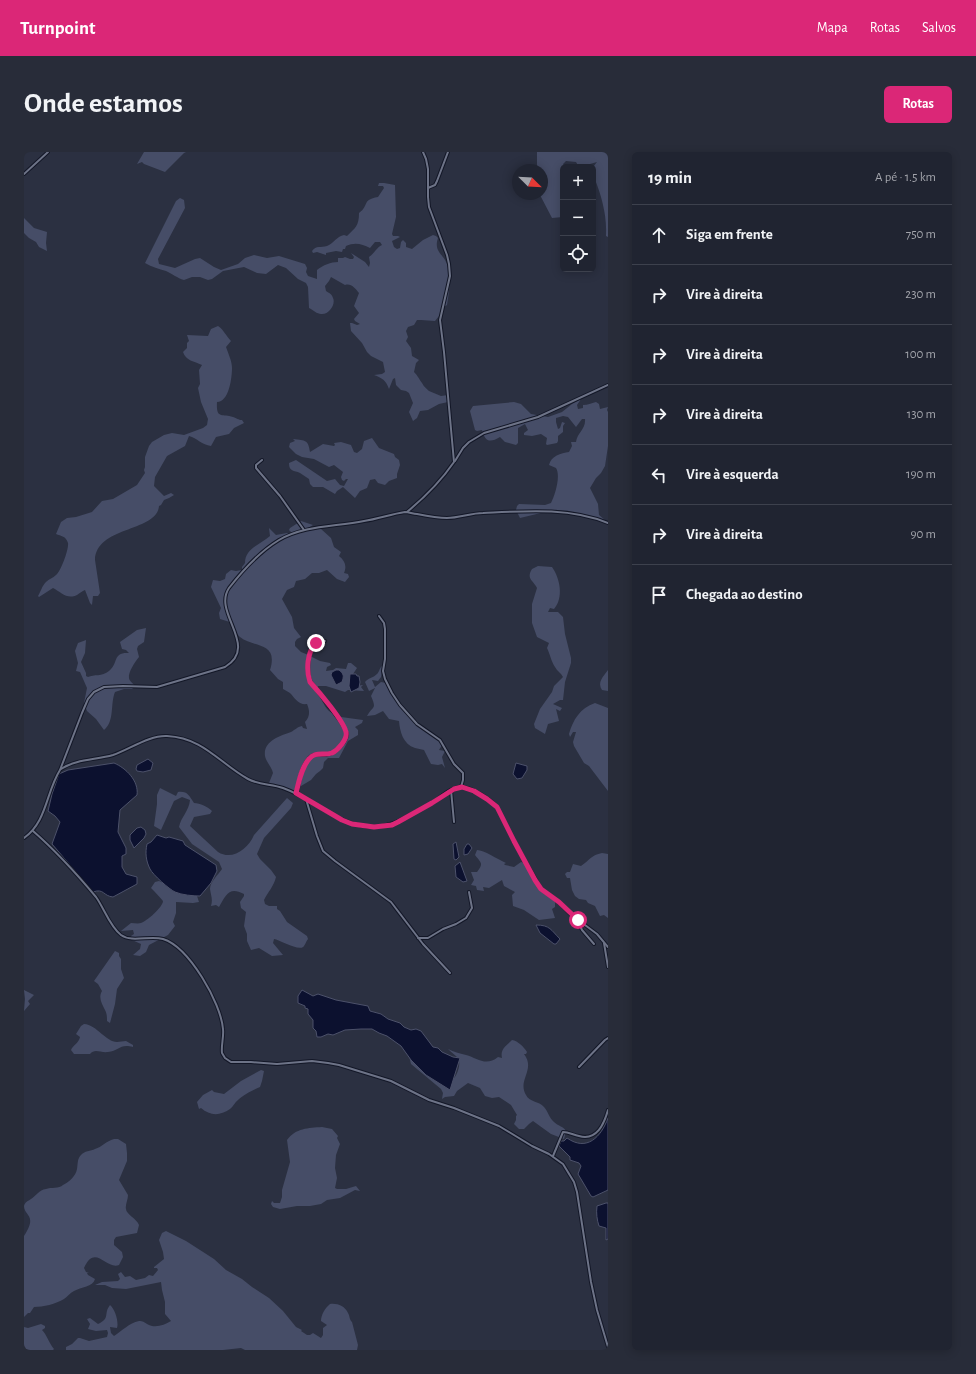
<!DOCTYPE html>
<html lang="pt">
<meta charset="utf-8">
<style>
body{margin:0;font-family:"Alegreya Sans",sans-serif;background:#282c39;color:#f1f3f6}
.controls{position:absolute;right:12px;top:12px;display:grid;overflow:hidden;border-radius:6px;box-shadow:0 2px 10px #0003}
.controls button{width:36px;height:36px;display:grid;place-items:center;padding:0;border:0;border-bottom:1px solid #3d414d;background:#202431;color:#f1f3f6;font:20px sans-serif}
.compass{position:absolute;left:488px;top:12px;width:36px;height:36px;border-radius:50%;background:#202431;box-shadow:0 2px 10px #0003;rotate:114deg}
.stop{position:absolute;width:12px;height:12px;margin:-9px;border:3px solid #db2777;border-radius:50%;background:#fff}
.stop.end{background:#db2777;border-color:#fff;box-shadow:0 1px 4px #0008}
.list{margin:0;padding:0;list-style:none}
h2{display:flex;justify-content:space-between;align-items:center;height:52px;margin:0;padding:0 16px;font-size:17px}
h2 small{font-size:13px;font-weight:400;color:#a2a4ab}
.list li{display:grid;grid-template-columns:26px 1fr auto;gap:12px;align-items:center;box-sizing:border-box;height:60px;padding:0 16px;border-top:1px solid #3d414d}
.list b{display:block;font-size:15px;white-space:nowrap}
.list em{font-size:13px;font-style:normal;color:#a2a4ab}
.icon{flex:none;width:22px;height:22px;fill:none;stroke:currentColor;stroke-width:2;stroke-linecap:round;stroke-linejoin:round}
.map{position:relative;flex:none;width:584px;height:1198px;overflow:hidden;border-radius:6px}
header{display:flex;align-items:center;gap:24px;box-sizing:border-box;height:56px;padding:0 20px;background:#db2777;color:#fff}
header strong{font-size:19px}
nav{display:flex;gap:22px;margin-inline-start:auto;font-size:14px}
.intro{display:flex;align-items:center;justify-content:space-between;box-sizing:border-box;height:96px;padding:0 24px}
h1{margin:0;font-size:28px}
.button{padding:10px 18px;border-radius:6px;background:#db2777;color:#fff;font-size:14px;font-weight:700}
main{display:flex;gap:24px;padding:0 24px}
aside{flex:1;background:#202431;border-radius:6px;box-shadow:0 2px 10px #0003}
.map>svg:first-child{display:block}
.green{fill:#464d67}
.water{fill:#0c112f;stroke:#4c516a}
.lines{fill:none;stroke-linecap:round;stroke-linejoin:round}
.minor-casing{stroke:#131727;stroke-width:4}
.minor{stroke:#6d7387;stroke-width:2}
.route{stroke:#db2777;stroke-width:5}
</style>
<header>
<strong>Turnpoint</strong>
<nav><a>Mapa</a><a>Rotas</a><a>Salvos</a></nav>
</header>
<div class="intro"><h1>Onde estamos</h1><a class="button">Rotas</a></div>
<main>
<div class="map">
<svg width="584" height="1198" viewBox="0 0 584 1198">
<rect width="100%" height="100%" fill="#2b3041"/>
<!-- green -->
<g class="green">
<polygon points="120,0 162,0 160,1 141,20 120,12 118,10 113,12"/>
<path d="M513,0H582L584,2V85L582,84C583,67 579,49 573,33C570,24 570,25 569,15L573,10L566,12L563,15H555L552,10L542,9L539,12L541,15H539V65L528,66L516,43V42H518V18H513Z"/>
<path d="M355,31H360L371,33L372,65L368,82L369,84H374L376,85L368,89L370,95L373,97L376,96L377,90L379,88L382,91V95L388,97L399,88L409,83L412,84L414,86C409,101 421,102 424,115C427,127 425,141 423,153L420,155L419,162L415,164L411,169L397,168H393L390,173L384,175L382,179L384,185L382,189L387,196L388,204L395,208L392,211L390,220C394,224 395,227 398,231C400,235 403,237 405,239L417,244L424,243L426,246L424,250L415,252L404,258L396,259L393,266L389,269L385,260L389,251L385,241L382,239L377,238L372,233L371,226L369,227L365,237C362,228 358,226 350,223L358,222L361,220L359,210L347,204L343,200L338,191L327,179L326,171H328L333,173L336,172L331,169L330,167L335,161L330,154L335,141C331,136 327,131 321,133L307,125L305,129L301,134L302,139C305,141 308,142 309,146C312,152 305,163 297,162C293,162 289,158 285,156L284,135L282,131L274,127L262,116L254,113L242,122L233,121L220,115L199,119L188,127L184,128L176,125H168L160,128C153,126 149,122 142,119C135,117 128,115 121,111L152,49L156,46L160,48L161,56L134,107L135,112L151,116L171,107L176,106L190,115L197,118L214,112L221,106L230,103L243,106L255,104L281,112L283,116L282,120L284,124L293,127V118C299,113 307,110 314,110V106H319L321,105L326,107H329L330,105L327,101L341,110L345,115L346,111L345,105C351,101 352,96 358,93L356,90H351L346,96C338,92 331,90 322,94L321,97H319L318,100L312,99L302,101V103L293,100L289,101L288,99C292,93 297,96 303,94C310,91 313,84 320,83L323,84C331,76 335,74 335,61C346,53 337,48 354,45L360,36L359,34H354Z"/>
<polygon points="0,66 10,76 23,80 22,91 23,99 15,95 12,90 5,86 0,81"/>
<path d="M194,174C200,178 202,184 207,189L202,195C204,201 208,209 208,216C208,226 205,250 193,250C192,268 198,261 209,265C213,266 214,268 218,268L220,271L210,276L205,282L192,285L187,294C178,293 173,286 165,284L161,294L143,304L131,325L130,334L140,344L147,341L150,343L145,346L140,348L137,353L135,354C133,380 72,374 71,408L76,441L74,444H69L68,453L66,451L61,438C58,439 56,441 53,443C43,448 37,440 29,436L15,445L14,444C17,439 18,434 22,430C25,427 29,426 32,423C37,419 45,397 44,391C42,384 37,384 32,382L37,370L43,366L52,365L68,360L78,349L89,347L113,333L121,321L120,318L121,315V305L125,294L128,290L140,283L148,281L160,283L179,276L183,273L184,267L177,250L174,236L176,232L175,218L178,213C170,209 162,209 159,200L163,196V191L165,189L163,183L184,184L187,177Z"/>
<path d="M557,247L553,253L554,257L559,256V253C564,253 567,251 572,250L575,252L576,257L584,255L583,258L584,260V294L581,314L577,321L572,326L566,336L574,352L575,363L582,369L543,360L533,361L521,360L496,366L492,358L493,354L495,352L521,353L527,351C531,343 537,324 532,316L525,313C527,304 537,301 545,300L548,294L547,290H552C553,281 562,277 561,267H558L552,275L544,265L539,264L532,266V270L534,277L536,276L538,270L541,271L539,274V280L534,284V289L533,291L523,293L522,292L523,286L517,282L508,284L500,283V281L504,278L501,272L494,276V291L492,293L481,290L476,285C466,291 461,290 458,278L453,279L451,278L446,259L449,254L490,250L497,252L507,262L524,265L538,260L548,252Z"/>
<path d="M348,286L355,296L370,302L371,305L375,308L376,313L373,322V326L365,329L361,333L354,331L351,327L346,328L343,336L336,339L331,346L319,335L313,339L311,342L299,335H289L286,332L285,327C282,325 279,323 276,321C270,318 265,320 265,311L272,308L303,329L311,327L316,333L320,334L324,327H322L320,329L318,328L317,325L319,320L310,313L305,315L290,307L278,305L272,302L265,295L266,291L271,289L269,287C282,289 284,287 286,300L299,292L310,294L311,293L310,291L317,290L327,293L330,300L333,301L338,297L340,289Z"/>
<path d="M277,369L289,373L284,376L285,378L300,374L297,377L307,386L310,395L317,400L315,404C321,409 323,414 320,421L324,422L325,425L321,430L313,427L303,418L295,421H288L281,427L272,429L270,435L263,438L258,447L268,465L270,476L277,485L273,487L271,490V494L277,500L287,504L288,505L296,509L306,511L307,513L303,515L302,519L309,518L312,516L322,517L324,511H327L333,516L329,522L332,534L339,533L337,535L340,539L324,538L321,540L302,534H294L292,539C297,545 299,553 305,559C309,562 314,562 317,565L339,568L338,571L331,575L334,578V583L324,589L315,606H304L300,610L299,616L296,619L292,622L287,628L277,634L275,633L269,639L253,635L245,631L249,621C248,615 242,610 241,604C239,589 256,584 267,580C271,578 273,575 278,574L279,576L283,577L281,570C286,565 286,559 283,552C275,553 272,548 267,542C265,540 261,538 259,537V530L254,527L246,518C255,489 229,496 216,485C212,482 211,475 209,471L196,467L195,461L197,456L187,435L189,428L196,429L201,427L202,422L207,418L212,419L218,418V415L221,411C221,396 236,393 246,384L245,376L252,383L263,381L268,384L269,382L265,378L266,376Z"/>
<path d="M514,414L528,415C536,426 540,446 530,457L526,456L524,460H534L539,465L541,482L547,506V511L541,530L539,548H536L529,552L538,556L536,559L532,557L535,569L524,572L521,582L511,576L510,572L516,557L528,540L530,534L539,525C537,521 533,519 531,515C527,509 526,502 523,496L525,491L513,485L508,471V452L513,436C509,428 502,427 508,417Z"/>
<path d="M122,476L120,490L114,494L113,497L115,505C111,510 104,520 105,526C105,529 109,531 111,534L108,537H100L91,540C86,552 91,569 80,578L72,567L63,559L60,551L63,536L56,520L52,519L54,511L51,499L54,491L62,488L61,501L57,510L62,521V524L64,525C70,522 78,525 85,519C95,511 88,500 105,501L102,498L98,497L96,490L113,478Z"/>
<path d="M359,513L357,525L354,529L348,528L351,535L357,530L362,531L366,536L370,546L382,562L387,564L405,580L415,587L418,593L415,598L421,599L418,605L421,616L418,612L414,613L407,612L400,598C397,597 394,597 391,596C379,592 376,580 375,569L365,567L359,559L351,563L343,564C349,553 353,558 347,544L351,536L345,539L341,530C344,526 349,526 353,522C356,519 355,516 359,513Z"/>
<path d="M584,518V539L578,538C573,530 579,525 584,518Z"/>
<path d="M571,551L584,556V639L565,614L560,611L550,594L549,590L552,580H549L546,585L545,582C549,568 556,556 571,551Z"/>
<path d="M136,636L152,644L154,640C164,639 165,644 170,651C176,651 184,655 188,659L186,662L170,665L166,674L194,700C208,709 224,697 230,683L263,646L269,651L267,656L240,686L233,702L236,707L247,718L252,725C250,734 244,740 240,748L241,752L245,754H253V757L256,759L263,770L283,784L284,787C282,789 281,794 279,795C274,799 256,788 250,787L249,791L259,803L248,804L235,796L227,798L223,789V782L220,774L222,760L217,756L216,750L220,744V742C205,734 202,743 195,755L192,753L187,754C189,747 187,744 186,737C186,730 194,723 198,717L195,710L168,692L155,675C157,665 165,659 166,648L158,645L150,649L137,678L130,674L133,652V643Z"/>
<path d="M453,698C460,698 473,707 482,711L480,712L481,713L490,715L497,710L500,711L514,734L531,750V755L528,757L531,766L515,768L500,758L489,754L488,743L491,740L480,734L478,728L465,736L459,735L460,739L453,738L452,734L447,733L450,728L447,720H453C460,711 457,711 451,703Z"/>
<path d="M578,701L584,702V766L580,763L576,764L571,754L564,751L562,748L555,747L551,744L548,738L546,726H543L541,722L543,720H546L549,712L557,714C566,708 567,703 578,701Z"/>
<path d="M135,729L173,744L175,750L169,751L152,750V761L149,770L151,774L144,783L125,793L122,800L116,804L109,803L116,797L117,792L108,788L107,784L110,782L109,778L97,779L107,771C110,771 114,772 117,771C123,769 139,755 139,749C135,744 131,740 127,736L131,730Z"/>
<path d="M91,799L95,801V804L97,807V817L100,826L93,837L91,852L86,871L83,869C83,865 83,862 81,858C78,852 74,846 78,839L74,832L70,829Z"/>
<polygon points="0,838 10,843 4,849 6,852 0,859 1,847"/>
<path d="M60,872C73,873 82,890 93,890C96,890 99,889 102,889L109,893V895C96,891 95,899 84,900C76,901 71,896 66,902H50L47,898C49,893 55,891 56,885L52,882L57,874Z"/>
<path d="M488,888C494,889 500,895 503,900L502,902H500C512,918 493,928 502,943C505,950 515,949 520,955C524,959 525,966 530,970C534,974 539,974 542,979L540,987L527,982L509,969L505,972L500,977H495L490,972L492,968V964L493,963L487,953L475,945L468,946L461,944L456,936L444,931L433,939L430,944L421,945L418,947L419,941L417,937L387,912L383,896L426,930C432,927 438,912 434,906C431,903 427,900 424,897C430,900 435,901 442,903C453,906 462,915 474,905L478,906C476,897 482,894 488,888Z"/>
<path d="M237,918L240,919L238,929L236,935C229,938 219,943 214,948C211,950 209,955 206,957C196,964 186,964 177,956L175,957L173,950L179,943L188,938L190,940L200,942L217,929Z"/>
<path d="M298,975L308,977L314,984L313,986L316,992L312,1003L311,1016L313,1026L311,1036L313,1037H322L332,1034L336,1039L331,1038L316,1046L303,1048L297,1052L286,1054H273L256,1057L249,1055L247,1052L248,1049L250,1051H256L258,1045V1038L266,1010L263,988C272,976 284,976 298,975Z"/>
<path d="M90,987H94L102,992L103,1001V1009L95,1028L104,1043C104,1048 101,1053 102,1057C102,1062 113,1067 115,1073L113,1081L92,1085L90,1088V1093L98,1100L99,1105L95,1113C82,1118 71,1091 60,1116L62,1120L65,1121H63L64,1123L71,1127C69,1135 57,1135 50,1139C46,1141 43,1145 40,1147C32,1152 19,1155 10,1155L6,1161H4L0,1165V1084C14,1063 0,1064 0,1054C1,1050 4,1049 7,1047C12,1044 15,1038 22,1037C27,1035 35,1037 39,1033C45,1030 52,1024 53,1017C54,1012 53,1007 57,1003C60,999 67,999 71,997C78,995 82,989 90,987Z"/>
<path d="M142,1079L162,1089L190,1107L202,1118L218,1127L228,1135L245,1146L259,1159L272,1175L278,1178L277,1179L283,1183H286L289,1181L297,1186L299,1183V1176L303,1173L297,1169C297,1163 301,1156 306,1152C313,1151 321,1154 324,1161C326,1164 325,1167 328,1170L334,1193L333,1198H221L217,1196L199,1198H42V1195L48,1192L54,1186H56L65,1189L83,1185L84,1181L83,1178L72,1179L64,1177L66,1172L63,1167L66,1166L74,1172C87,1166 79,1162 86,1153C91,1157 95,1170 93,1176L86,1175L87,1181L90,1184C98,1179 105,1171 115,1169C119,1169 120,1170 123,1172C131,1177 140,1173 147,1169L141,1162V1150L138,1138L137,1130L102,1137L88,1136L81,1133H71L78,1130L94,1129L96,1127L94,1122L97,1120L101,1125L106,1124L112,1128L121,1126L125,1123L129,1124L134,1118L133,1116H130V1115L140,1107L139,1100L135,1088L138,1081Z"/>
<path d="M17,1172L21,1174V1176L18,1178C23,1183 25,1191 30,1197L29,1198H0V1175L4,1176Z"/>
</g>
<!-- water -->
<g class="water">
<path d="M312,518H315C320,522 320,524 318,530L312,533L307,523L308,520Z"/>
<polygon points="326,522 332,522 333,524 335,524 336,530 335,536 327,540 325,534"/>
<polygon points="124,607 129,611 127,618 119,620 113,619 112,617 113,613"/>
<path d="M90,611C102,616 115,629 113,643L96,658L94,680L102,696V702L98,704V715L102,722L113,725V732L89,745C79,744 80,736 69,740L28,692L36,670L31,664L24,659L28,642L35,622L44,618Z"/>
<polygon points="492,611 503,614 503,618 498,626 493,627 489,622"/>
<polygon points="117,675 121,678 122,682 120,686 110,696 106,688 106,683 113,676"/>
<path d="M133,683L142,686L145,685L159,689L161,693L192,713L193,719L187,731L176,744C169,744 158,743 151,740C145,737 129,723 126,717C122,709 121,701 123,692L127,690Z"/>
<polygon points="432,690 435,705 432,708 430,707 429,692"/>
<polygon points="443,692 445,692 448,696 444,702 440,703 440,697"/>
<polygon points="436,710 443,729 439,730 432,725 431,714"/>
<path d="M512,773C526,773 527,778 536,787L532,792H530L516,781Z"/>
<polygon points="278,838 289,844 294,842 312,848 344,854 346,859 357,862 364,867 376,871 380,875 387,878 392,877 397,879 409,895 414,896 418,900 429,905 436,906 426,938 402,923 387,908 377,894 363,884 355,881 348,877 337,877 321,878 309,883 304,882 297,885 293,885 292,879 289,876 289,868 284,862 284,857 281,856 281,854 274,851 274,844"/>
<path d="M584,966V1038L569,1045L567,1044L554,1022L557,1014L555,1011L546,1008V1005L535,994L537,989H540L543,986C563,1000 577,985 584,966Z"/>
<path d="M582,1051H584V1087L582,1088V1076L575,1074C573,1068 572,1061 573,1054Z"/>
</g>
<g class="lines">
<!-- minor casing -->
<g class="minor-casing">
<g id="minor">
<polyline points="0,22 24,0"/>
<polyline points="404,36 411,33 413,29 424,0"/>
<polyline points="238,308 232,313 232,316 256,344 280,378"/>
<polyline points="431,309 439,296 445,290 460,281 514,265 584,233"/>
<path d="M383,360C401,345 417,329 430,310L420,200L416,168L426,124L425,112L423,103L405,55L404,45V17L402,7L399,0"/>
<polyline points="355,464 360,471 361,477 361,507 359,519 361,527 368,541 376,553 393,572 416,588 430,612 439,621 439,628 437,635"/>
<path d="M37,617C52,607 72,608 89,603C106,597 126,583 143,584C180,586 195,611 224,627C235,633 248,632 259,636C290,647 316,675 350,675C369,674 378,667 395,658C399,655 404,654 408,651C416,646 426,635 437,635C448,635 466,647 473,655L490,689L517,737L535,750L545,761L573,782L584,795"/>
<polyline points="427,638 430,670"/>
<path d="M273,641C275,630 277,615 285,606C290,600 298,604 305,602C312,601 323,589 323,582C322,578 319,574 317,570L286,529C283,520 283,498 292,491C294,489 298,489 301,489"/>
<polyline points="282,647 293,684 299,699 311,709 367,750 399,792 426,821"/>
<path d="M9,679C32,699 52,721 72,745C80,756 86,775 97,783C108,791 126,783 139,787C165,795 197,851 199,877C200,885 197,893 198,901L201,906L207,910H227L253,912L288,909L304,911L315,913L367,929L405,948L430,956L475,974L508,994L525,1002L539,1012L550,1030L553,1040L567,1130L573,1158L584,1195"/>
<path d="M0,686C23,670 22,640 36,618L58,561L64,547L70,540L80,535L99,534L133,535L201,515C236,494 188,461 205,436C219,418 235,400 255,388C281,373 311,375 340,369C354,367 367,362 381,360C385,360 389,362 393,362C403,364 413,366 423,366C435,366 447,361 459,361C500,359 545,355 584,371"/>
<polyline points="554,769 558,778 570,792"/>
<polyline points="394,786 404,786 419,777 432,772 442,766 448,756 445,740"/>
<polyline points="580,791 584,815"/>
<polyline points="555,915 581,888 584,886"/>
<path d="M529,1004L539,980C545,980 549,983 555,984C573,989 580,972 584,958"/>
</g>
</g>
<!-- minor -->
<use href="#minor" class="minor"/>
</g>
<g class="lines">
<!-- route -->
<path class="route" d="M292,491C283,500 282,518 286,530C295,540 319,568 322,580C324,587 314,598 308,601C300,604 291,599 285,607C277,616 275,630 272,641L318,668L328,672L350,675L368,673L374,670L408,651L430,637L438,635L450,639L463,647L473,655L490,689L511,728L517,737L535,750L554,768"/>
</g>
</svg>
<div class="controls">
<button>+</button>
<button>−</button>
<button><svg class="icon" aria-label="locate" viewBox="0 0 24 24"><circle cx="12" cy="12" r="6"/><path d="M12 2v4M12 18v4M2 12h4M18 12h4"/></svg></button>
</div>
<svg class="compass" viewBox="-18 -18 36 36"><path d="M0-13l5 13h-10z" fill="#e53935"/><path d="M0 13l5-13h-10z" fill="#a2a4ab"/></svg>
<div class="stop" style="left:554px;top:768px"></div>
<div class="stop end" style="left:292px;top:491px"></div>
</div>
<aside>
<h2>19 min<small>A pé · 1.5 km</small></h2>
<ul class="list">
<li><svg class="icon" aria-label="ahead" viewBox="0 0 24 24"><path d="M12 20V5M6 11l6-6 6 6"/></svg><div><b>Siga em frente</b></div><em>750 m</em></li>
<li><svg class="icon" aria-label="right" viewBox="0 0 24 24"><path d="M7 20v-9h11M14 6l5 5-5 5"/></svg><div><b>Vire à direita</b></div><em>230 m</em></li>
<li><svg class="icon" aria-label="right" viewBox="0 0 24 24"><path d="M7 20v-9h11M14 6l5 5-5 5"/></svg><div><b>Vire à direita</b></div><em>100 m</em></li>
<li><svg class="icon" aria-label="right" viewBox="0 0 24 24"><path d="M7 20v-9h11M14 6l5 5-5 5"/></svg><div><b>Vire à direita</b></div><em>130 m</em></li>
<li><svg class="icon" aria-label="left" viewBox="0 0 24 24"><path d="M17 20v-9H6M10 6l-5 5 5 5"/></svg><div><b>Vire à esquerda</b></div><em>190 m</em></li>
<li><svg class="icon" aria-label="right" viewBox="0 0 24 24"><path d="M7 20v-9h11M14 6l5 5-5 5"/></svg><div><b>Vire à direita</b></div><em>90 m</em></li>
<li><svg class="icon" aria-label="arrive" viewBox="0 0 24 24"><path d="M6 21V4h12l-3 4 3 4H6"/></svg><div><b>Chegada ao destino</b></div></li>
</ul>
</aside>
</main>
